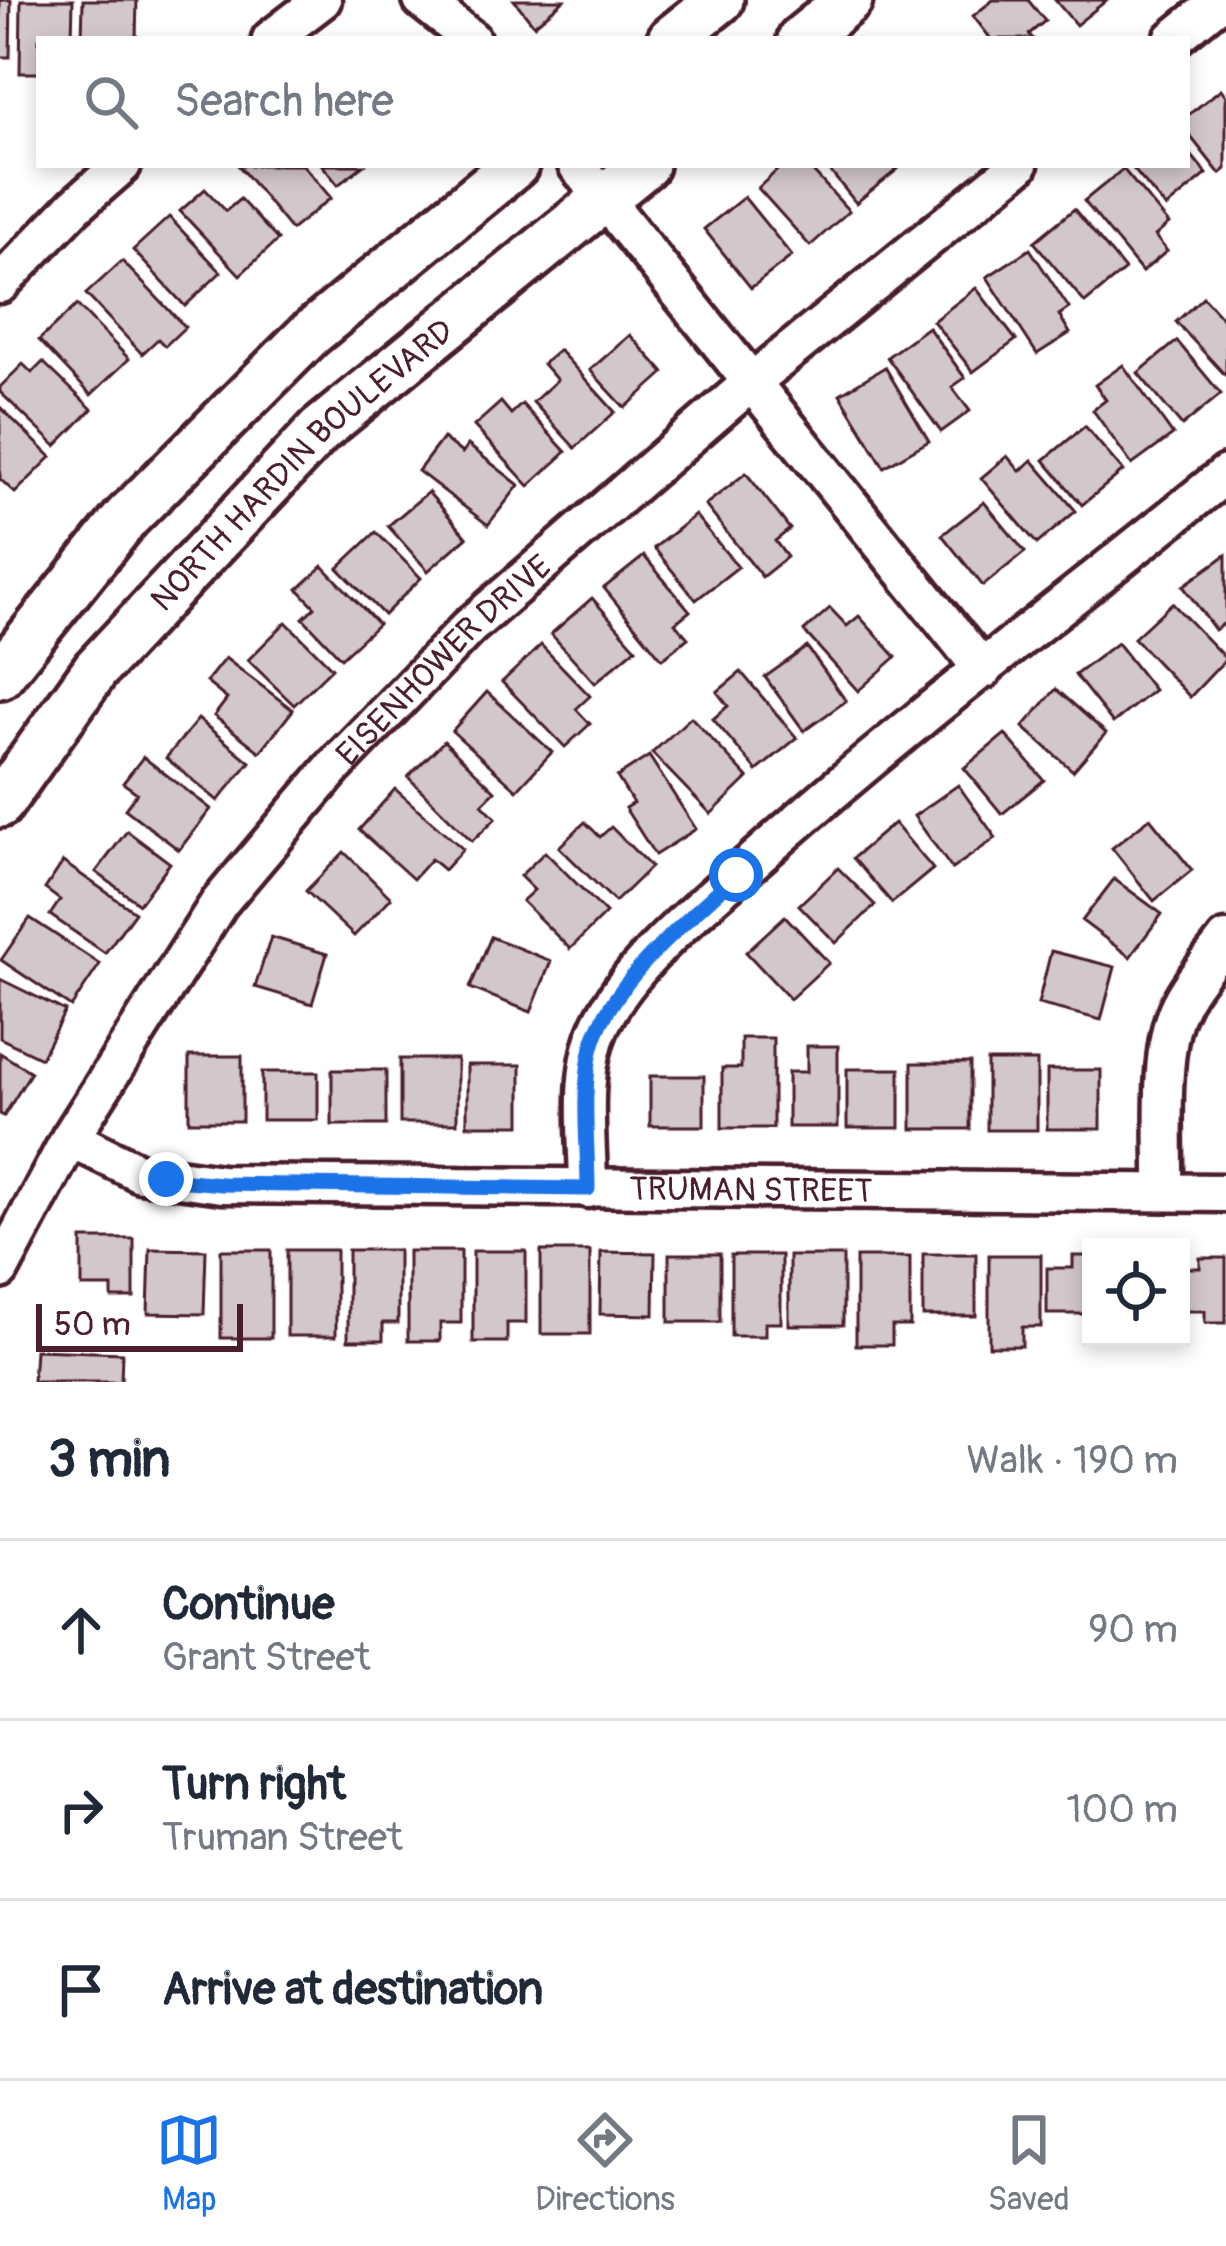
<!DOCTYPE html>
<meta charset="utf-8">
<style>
body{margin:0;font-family:Pangolin,sans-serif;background:#f6f6f7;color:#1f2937}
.controls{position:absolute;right:36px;bottom:36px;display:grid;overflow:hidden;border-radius:0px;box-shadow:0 6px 18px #0003}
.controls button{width:108px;height:108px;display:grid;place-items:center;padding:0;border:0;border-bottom:3px solid #e0e1e3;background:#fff;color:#1f2937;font:60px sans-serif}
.scale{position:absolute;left:36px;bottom:30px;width:207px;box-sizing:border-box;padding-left:12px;border:6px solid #4a1f2b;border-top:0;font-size:33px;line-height:42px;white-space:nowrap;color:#4a1f2b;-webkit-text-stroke:9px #fff;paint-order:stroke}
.stop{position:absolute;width:36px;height:36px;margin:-27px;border:9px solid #1a73e8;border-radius:50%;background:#fff}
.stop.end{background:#1a73e8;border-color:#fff;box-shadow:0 3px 12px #0008}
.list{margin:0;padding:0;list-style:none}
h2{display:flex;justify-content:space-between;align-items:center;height:156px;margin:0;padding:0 48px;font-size:51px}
h2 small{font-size:39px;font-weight:400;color:#747a83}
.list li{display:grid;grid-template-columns:78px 1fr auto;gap:36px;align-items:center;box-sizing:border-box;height:180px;padding:0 48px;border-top:3px solid #e0e1e3}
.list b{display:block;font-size:45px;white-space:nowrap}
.list p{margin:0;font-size:39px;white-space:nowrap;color:#747a83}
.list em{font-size:39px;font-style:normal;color:#747a83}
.icon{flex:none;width:66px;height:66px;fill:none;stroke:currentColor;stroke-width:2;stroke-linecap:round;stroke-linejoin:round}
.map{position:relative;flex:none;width:1226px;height:1382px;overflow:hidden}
.search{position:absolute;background:#fff;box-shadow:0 6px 18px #0003;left:36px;right:36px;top:36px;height:132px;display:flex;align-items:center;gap:30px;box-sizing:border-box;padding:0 42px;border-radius:0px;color:#747a83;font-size:45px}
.sheet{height:696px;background:#fff}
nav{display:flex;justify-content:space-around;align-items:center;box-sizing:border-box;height:168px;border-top:3px solid #e0e1e3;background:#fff;font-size:33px;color:#747a83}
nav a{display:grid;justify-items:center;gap:6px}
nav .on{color:#1a73e8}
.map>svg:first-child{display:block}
.building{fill:#d2c7cb;stroke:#4a1f2b;stroke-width:3}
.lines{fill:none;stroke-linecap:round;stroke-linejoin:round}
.minor-casing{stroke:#4a1f2b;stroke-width:45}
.major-casing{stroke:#4a1f2b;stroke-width:54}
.minor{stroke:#fff;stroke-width:36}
.major{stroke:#fff;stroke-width:45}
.route{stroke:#1a73e8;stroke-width:15}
.labels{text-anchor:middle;stroke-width:9;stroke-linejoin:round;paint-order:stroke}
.street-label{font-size:33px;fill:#4a1f2b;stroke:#fff}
</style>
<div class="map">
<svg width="1226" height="1382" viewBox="0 0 1226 1382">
<rect width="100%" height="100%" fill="#fff"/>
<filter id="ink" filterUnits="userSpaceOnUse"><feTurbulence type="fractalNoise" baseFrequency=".00833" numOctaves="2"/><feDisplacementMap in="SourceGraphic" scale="24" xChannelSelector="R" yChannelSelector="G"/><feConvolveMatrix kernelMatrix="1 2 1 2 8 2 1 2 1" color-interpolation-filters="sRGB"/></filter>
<g filter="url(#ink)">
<!-- building -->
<g class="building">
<polygon points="0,0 11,0 10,57 0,57"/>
<polygon points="21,0 73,0 72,39 39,39 39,73 20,73"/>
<polygon points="83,0 137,0 136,39 82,39"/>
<polygon points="514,0 564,0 534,25"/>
<polygon points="993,0 1028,0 1045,21 1029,34 1033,39 991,39 973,16"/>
<polygon points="1055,0 1107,0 1076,25"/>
<polygon points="1221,89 1226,96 1226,169 1220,174 1187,132 1187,116"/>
<polygon points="1187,150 1207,174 1166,208 1130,165 1187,165"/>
<polygon points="238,165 303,165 331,198 291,230"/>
<polygon points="322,165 364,165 338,185"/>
<polygon points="783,165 807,165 849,211 810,246 758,188"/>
<polygon points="825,165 895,165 898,169 856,203"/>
<polygon points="1123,169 1169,224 1155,236 1167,251 1142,272 1084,201"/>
<polygon points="205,189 226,211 240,199 278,240 240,275 180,211"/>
<polygon points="744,197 792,256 751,288 704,229"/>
<polygon points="1074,209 1125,270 1085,303 1034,242"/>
<polygon points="169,217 221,272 185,306 133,250"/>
<polygon points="1030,249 1069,308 1059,315 1070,333 1037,354 987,277"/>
<polygon points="122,261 185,327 165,346 158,339 142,354 86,294"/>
<polygon points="976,288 1016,340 973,372 933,321"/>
<polygon points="1203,297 1221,317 1226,312 1226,376 1176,322"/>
<polygon points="77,305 129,359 91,395 39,340"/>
<polygon points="928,327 965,378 952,387 970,411 941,432 887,357"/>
<polygon points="630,335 664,373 625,408 590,370"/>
<polygon points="1177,341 1221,394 1182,426 1138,373"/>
<polygon points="559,350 615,412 575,448 533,402 557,380 543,364"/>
<polygon points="43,362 92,409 56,446 0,392 0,387 23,364 32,373"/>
<polygon points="1123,365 1173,435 1132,465 1093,410 1106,400 1095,385"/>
<polygon points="885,367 929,441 884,467 840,394"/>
<polygon points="501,402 511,414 522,404 566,452 529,486 474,426"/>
<polygon points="0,407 51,457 15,493 0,479"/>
<polygon points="1085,426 1123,471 1082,505 1044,460"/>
<polygon points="443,438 462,453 468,445 519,485 488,525 418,471"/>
<polygon points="1007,456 1020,471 1032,460 1076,511 1037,544 981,478"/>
<polygon points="746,473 790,529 775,541 787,557 762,577 705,505"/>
<polygon points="428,492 467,537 428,571 388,526"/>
<polygon points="984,502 1025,552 983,586 942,535"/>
<polygon points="695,515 738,567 696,600 654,548"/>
<polygon points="376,532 421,578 384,615 338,568"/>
<polygon points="1226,555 1226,622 1215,630 1183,586"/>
<polygon points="644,556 690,611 675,623 688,638 662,659 604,588"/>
<polygon points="323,566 378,624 341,658 303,618 315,607 298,589"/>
<polygon points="592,598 636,648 595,683 551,634"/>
<polygon points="1172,603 1226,659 1190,697 1134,638"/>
<polygon points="830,608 847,626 859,616 896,657 858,691 804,631"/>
<polygon points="286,622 332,668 294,705 248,660"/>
<polygon points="1117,643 1154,690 1113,723 1075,675"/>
<polygon points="541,645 590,696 576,709 590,724 565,747 502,682"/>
<polygon points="807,647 846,701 804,731 765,677"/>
<polygon points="225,658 293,710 260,752 214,716 227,699 206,682"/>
<polygon points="741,672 797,738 757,771 713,719 728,706 717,692"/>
<polygon points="1056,689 1106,733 1073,771 1023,727"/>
<polygon points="487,692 552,752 517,790 452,731"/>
<polygon points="691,717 748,778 711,814 652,753"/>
<polygon points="198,719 250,762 218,801 166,758"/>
<polygon points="1005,734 1044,780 1002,814 964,768"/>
<polygon points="444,741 495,791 482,804 496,818 472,841 408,777"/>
<polygon points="649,756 696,829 655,855 625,808 633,803 617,777"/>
<polygon points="143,757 211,809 179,850 125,809 137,793 123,783"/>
<polygon points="958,785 996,838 952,869 914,816"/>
<polygon points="395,789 463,849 444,870 431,859 413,879 359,830"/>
<polygon points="1150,818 1192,870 1154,901 1112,848"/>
<polygon points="585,822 600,837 611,827 651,867 615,902 559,847"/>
<polygon points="894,823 933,869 892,903 853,858"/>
<polygon points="127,831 170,863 139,904 96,872"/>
<polygon points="344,852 391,898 354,936 306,891"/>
<polygon points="545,852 606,913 570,949 522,901 534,890 520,876"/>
<polygon points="63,862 135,912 105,953 50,915 60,900 45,889"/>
<polygon points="838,868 875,905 836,943 799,905"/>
<polygon points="1114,879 1162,914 1130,957 1082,921"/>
<polygon points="785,916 829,963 790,999 746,952"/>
<polygon points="30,918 100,964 71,1007 1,960"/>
<polygon points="271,937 327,954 312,1004 255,987"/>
<polygon points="491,937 551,961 531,1012 470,988"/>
<polygon points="1051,951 1115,967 1101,1020 1038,1004"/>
<polygon points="0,979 65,1011 41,1058 0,1038"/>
<polygon points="741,1038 773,1038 773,1128 722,1128 722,1068 741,1068"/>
<polygon points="807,1046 838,1046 838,1127 788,1127 788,1072 807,1072"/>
<polygon points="0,1053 31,1072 4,1116 0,1114"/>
<rect x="189" y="1056" width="53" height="65"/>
<rect x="400" y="1059" width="57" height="64"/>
<rect x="987" y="1061" width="50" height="69"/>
<rect x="912" y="1063" width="58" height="66"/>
<rect x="467" y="1065" width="54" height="60"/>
<rect x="847" y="1069" width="53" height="59"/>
<rect x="332" y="1070" width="54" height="55"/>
<rect x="1047" y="1070" width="54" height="59"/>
<rect x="262" y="1072" width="56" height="48"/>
<rect x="650" y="1076" width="54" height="50"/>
<polygon points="82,1239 134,1239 134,1298 112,1298 112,1287 82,1287"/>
<polygon points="150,1249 206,1250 204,1314 148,1313"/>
<rect x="221" y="1250" width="50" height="88"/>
<rect x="287" y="1250" width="49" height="86"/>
<polygon points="348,1250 398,1250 398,1323 383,1323 383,1340 348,1340"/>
<polygon points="408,1251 461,1251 461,1323 440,1323 440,1341 408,1341"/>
<polygon points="473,1251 526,1251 526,1323 507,1323 507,1342 473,1342"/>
<rect x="541" y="1251" width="49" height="83"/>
<polygon points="601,1252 655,1253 654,1315 600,1314"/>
<rect x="669" y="1254" width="51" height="68"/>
<rect x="923" y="1254" width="53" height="62"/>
<polygon points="731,1255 781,1255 781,1323 765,1323 765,1336 731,1336"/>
<polygon points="989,1255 1041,1255 1041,1327 1022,1327 1022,1346 989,1346"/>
<rect x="789" y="1256" width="54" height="69"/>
<polygon points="1073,1256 1091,1256 1091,1314 1047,1314 1047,1268 1073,1268"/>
<polygon points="856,1257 910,1257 910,1326 892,1326 892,1345 856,1345"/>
<polygon points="1200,1258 1226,1258 1226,1323 1205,1323 1205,1311 1181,1311 1181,1268 1200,1268"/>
<polygon points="35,1350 122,1353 121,1382 33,1382"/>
</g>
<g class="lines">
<!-- minor casing -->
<g class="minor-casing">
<g id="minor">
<polyline points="422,0 471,39"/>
<polyline points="271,39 322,0"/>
<polyline points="1173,39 1221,0"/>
<polyline points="577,165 983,670"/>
<polyline points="0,284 75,206 122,165"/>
<path id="s1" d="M70,1138L140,1173L222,1184L1226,1193"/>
<path d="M588,1189C588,1137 578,1074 600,1026C628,965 703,905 754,860C905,725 1068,602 1226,474"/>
<path d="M1164,1192C1165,1142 1158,1055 1177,1011C1188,985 1209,963 1226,940"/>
<path id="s2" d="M0,1270L70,1138L219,903L332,769L469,627L753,381L1019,165"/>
</g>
</g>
<!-- major casing -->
<g class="major-casing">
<g id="major">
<polyline points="671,39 720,0"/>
<polyline points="801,39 849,0"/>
<polyline points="0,675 126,518 309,335 515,165"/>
<path id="s3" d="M0,804L96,669L320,430L645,165"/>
</g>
</g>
<!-- minor -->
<use href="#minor" class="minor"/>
<!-- major -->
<use href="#major" class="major"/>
</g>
</g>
<g class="lines" filter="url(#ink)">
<!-- route -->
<path class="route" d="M166,1179L222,1184L588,1189C588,1144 581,1091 592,1047C609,983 689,919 736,875"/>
</g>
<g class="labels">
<!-- street labels -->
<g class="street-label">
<text dy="12" stroke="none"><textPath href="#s3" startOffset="456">NORTH HARDIN BOULEVARD</textPath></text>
<text dy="12" stroke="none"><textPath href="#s2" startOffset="759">EISENHOWER DRIVE</textPath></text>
<text dy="12" stroke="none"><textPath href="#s1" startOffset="690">TRUMAN STREET</textPath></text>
</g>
</g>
</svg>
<div class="controls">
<button><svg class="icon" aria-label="locate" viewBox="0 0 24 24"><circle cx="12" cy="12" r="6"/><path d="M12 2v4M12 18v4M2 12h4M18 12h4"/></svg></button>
</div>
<div class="scale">50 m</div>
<div class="stop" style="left:736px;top:875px"></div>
<div class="stop end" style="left:166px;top:1179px"></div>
<div class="search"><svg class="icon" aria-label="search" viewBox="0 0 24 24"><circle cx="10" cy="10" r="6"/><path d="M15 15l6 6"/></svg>Search here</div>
</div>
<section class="sheet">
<h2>3 min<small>Walk · 190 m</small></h2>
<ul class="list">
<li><svg class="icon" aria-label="ahead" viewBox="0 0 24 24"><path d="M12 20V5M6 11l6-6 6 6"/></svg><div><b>Continue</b><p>Grant Street</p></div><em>90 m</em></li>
<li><svg class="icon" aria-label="right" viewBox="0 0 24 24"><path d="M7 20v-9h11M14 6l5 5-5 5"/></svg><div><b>Turn right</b><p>Truman Street</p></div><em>100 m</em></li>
<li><svg class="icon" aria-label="arrive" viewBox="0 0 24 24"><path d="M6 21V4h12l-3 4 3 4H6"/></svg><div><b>Arrive at destination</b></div></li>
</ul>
</section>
<nav>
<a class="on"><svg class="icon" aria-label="map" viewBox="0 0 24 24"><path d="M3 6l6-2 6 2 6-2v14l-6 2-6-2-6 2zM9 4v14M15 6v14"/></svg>Map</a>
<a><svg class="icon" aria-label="directions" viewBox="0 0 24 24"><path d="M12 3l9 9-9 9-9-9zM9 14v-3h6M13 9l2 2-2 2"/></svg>Directions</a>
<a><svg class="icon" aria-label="saved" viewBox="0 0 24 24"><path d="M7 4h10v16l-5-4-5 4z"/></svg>Saved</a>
</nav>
